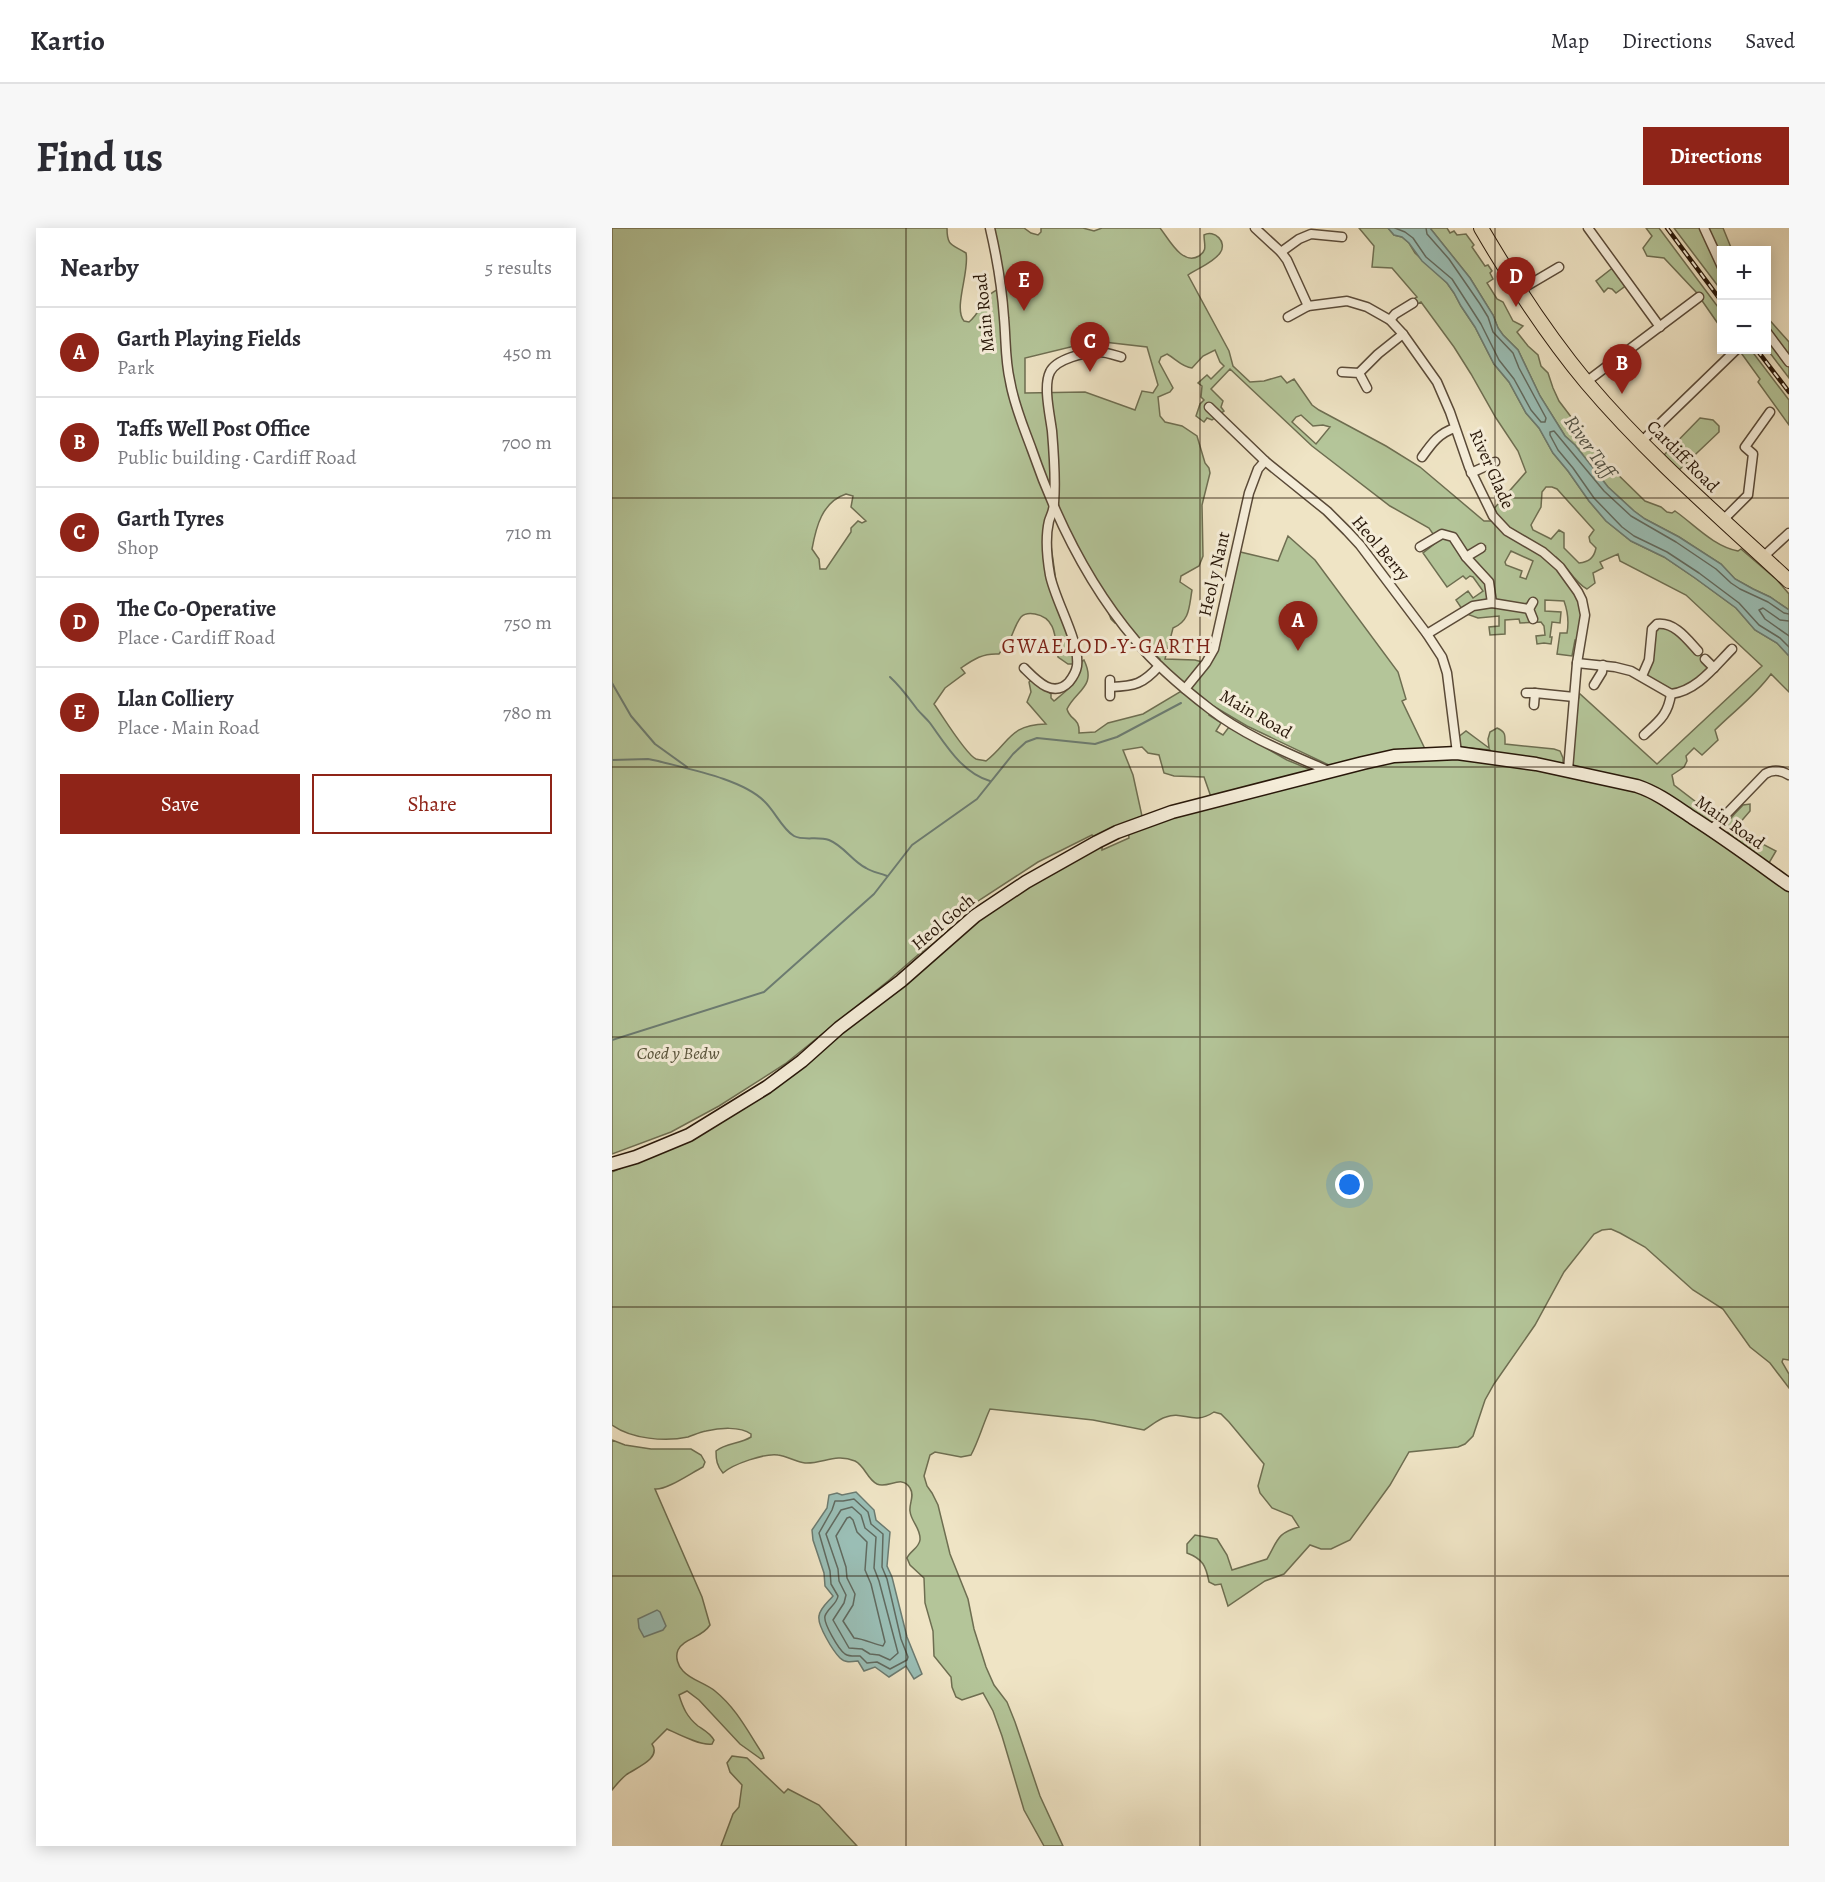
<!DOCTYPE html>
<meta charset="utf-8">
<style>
body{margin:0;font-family:Alegreya,serif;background:#f7f7f7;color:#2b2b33}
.controls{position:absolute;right:18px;top:18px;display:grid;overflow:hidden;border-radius:0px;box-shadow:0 3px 15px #0003}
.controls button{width:54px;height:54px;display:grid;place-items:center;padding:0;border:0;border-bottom:2px solid #e1e1e2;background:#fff;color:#2b2b33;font:30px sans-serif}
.you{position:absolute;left:738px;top:957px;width:21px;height:21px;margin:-15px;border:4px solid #fff;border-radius:50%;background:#1a73e8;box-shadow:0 0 0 9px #1a73e833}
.badge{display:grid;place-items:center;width:39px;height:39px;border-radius:50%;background:#8f2418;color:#fff;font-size:20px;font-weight:700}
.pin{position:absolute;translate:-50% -50px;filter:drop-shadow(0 2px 3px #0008)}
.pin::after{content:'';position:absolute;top:32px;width:21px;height:18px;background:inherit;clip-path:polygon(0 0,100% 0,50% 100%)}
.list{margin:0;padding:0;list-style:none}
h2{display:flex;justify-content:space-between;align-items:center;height:78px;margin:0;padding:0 24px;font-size:26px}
h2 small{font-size:20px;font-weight:400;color:#7c7c81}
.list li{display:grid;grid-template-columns:39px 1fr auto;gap:18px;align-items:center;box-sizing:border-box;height:90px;padding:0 24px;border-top:2px solid #e1e1e2}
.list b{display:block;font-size:22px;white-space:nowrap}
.list p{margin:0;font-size:20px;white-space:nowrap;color:#7c7c81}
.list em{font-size:20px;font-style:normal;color:#7c7c81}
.actions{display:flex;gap:12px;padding:18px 24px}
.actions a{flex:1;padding:14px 0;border:2px solid #8f2418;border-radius:0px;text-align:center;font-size:21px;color:#8f2418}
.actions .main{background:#8f2418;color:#fff}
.map{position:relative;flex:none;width:1177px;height:1618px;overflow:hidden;border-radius:0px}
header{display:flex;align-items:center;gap:36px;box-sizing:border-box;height:84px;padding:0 30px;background:#fff;border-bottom:2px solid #e1e1e2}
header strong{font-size:28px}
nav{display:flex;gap:33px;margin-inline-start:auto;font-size:21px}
.intro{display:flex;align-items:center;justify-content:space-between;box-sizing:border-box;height:144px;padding:0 36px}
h1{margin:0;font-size:42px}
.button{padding:15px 27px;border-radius:0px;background:#8f2418;color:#fff;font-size:21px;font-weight:700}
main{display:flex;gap:36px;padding:0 36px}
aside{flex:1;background:#fff;border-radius:0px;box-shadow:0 3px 15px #0003}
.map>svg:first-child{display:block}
.green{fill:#b4c599;stroke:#6e6e51;stroke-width:1.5;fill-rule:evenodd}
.water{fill:#9abeb5;stroke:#6c7b70;stroke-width:1.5}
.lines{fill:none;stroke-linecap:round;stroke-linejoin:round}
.shore{stroke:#616a5f;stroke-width:1.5}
.stream{stroke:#6c7b70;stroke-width:2}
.street-casing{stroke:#5a4a38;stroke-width:11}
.secondary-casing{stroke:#281709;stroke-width:15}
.primary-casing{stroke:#281709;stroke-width:16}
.street{stroke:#f5edd9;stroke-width:8}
.secondary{stroke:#f5edd9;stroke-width:12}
.primary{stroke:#efe4c5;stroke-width:14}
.rail-casing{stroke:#281709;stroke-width:4.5}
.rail{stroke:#f5edd9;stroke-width:2;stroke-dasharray:7;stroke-linecap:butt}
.grid{fill:none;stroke:#281709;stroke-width:1.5;stroke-opacity:0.55}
.labels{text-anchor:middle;stroke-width:6;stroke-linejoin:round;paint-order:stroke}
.street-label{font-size:18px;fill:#281709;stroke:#f5edd9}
.park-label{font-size:18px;font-style:italic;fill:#59543b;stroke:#f5edd9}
.water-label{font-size:20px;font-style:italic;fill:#505145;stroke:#f5edd9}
.quarter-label{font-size:21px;letter-spacing:1.5px;fill:#7a1f14;stroke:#f5edd9}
</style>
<header>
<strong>Kartio</strong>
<nav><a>Map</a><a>Directions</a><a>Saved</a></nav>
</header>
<div class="intro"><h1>Find us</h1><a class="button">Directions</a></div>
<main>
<aside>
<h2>Nearby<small>5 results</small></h2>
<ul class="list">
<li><span class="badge">A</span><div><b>Garth Playing Fields</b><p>Park</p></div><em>450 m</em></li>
<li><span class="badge">B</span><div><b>Taffs Well Post Office</b><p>Public building · Cardiff Road</p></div><em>700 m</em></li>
<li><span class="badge">C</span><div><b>Garth Tyres</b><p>Shop</p></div><em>710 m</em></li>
<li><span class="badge">D</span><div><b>The Co-Operative</b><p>Place · Cardiff Road</p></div><em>750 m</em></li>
<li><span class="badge">E</span><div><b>Llan Colliery</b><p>Place · Main Road</p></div><em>780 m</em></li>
</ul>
<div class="actions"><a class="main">Save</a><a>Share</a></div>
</aside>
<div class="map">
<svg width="1177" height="1618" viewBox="0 0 1177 1618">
<rect width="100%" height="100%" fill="#efe4c5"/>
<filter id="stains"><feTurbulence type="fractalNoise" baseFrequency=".00333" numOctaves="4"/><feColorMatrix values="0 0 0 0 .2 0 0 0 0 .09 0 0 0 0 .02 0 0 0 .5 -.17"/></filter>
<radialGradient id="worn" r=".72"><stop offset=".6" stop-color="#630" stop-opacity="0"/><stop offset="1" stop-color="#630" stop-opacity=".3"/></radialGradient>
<!-- green -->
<g class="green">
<path d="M0,0H335C335,19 340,16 354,25C358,43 341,80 352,93L357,94C372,82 367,69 389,60L382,0H412L419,5L426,7L429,4V0H471L482,3L490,0H548C557,11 570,38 587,28C596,22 592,17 592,7C602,1 616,14 608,25C601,35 586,40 576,47L617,123L621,138L638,154L652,153L669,148L675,155L682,151L700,177L707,182L774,218L808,239L872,293H879L883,291L879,284L914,244L906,223L884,190L859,146L842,119L809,74L803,77L800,72L805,69L780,40L760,39L762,18L747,0H776L782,7L790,9L797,15L803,25L835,55L842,65L849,78L863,99L882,136L897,154L914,185L927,200L941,225L956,243L977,273L994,293L1019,313L1052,329L1083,350L1124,380L1143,402L1165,415L1177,428V464L1159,446C1143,468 1122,483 1103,502L1106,512L1090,527L1082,520L1074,528L1075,533L1072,539L1060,547L1062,557L1101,587L1104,597L1099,602L1051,570L1019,561L1041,571L1177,661V1132L1171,1131L1170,1134L1177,1146V1160L1158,1135L1138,1119L1111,1081L1081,1062L1033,1019L1008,1005L999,1001L990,1002L982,1006L952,1044L923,1097L882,1156L873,1172L861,1208L853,1216L846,1219L797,1224L778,1257L738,1312L719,1321H709L698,1317L672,1346L653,1353L616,1378L609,1356L603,1357L597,1354C594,1338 591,1331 575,1325V1316L583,1307L605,1311L615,1327L620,1342L655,1331C666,1312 665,1305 687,1299L680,1288L660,1280L648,1265L646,1258L652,1236L617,1194L609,1186L602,1184C581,1198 571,1182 554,1189C546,1191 539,1198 532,1202L481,1192L378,1181C371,1196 367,1212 359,1227L349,1229L323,1224L318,1227L312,1248L315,1258L320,1265L326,1277L338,1326L356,1371L362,1401L374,1439L382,1457L395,1474L403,1494L428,1568L451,1618H432L412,1582L390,1508L381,1483L371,1465L350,1472L344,1469L340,1459L339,1449L322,1428L321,1403L313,1375L312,1350L298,1337L295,1330C298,1323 307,1320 308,1312C309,1300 299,1294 298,1283C297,1275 303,1268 298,1260C290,1246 276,1261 265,1256C255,1251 253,1238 243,1233C223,1225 211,1236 193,1235C184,1234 175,1228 166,1227C153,1225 121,1236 111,1245C105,1238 104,1232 104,1223C114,1215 128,1216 139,1209V1206C128,1198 107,1200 94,1203C88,1204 82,1207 76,1209C53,1214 20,1211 0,1197V944L47,924L129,879L360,693L490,614V622L517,610L516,602L724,544L819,526L956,543L962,469L968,466L1045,536L1150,438L1074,367L1008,333L1006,326L988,334L991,340L981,345L983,355L975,361C964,356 954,337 944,329L941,332L969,368V412H963L960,428L945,426L948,405H955C957,394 956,384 952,373L933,372V383L949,384L948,395L940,394L938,409H940L939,416L932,415L925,416L924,408L933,407L932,398L929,394L908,395L907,391L893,392V406L878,407L877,399L887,398V388L866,390L855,386L854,387L844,372L856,363L861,370L871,363L861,349L858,348L854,351L851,348L835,359L811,325L826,313L817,300L778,278L700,218L618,141L599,161L611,173L609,179L612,183L600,192L595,190L592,194L584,188L588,176L592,172L589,169L590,158L586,155L595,147L599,151L612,138L608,134L603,122L591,128L580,140C570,139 564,131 555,126L549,129L547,134L561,160L558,164L546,169L548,188L553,194L570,198L585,208L593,235L597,240L598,245L590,277L591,328L587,338L569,348L568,354L580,362C577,379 578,393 561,400L553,431L583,432L594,435L624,323L666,333L676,308L703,332L786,444L794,471L790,473L813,521L721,539L635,498L598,476L597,487L609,495L604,503L611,507L617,499L675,532L704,544L599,569L592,549L562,548L552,545L547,527L536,525L530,519L511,522L521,547L530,588L482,609L480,607L426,634L369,671L334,696L315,719L276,753L173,836L107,878L59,904L0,926ZM483,113L535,119L546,157L541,165L530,163L523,182L473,164L413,165V130ZM689,187L701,198L711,197L718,199L704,216L680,194L684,189ZM934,259H940L945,261L982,302L977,309L978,314L984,320C982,330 977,334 967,335L952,320V305L947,302L939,311L921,302L919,297L929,279L930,264ZM234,266L241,268L239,279L254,293L250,295L246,293L239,300V304L214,341H208L207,331L200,321C204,299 210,274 234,266ZM443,280L488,362L499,391L503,395L510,396L548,431L543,434L573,461L531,486L496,495L483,504L467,505C468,489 458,493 455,481C464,462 485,459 472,432L470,433C467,454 458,460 442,473L439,470V466L420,452L417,454L419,464L415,474L434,496C397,497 398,514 374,533C371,532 367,532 364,531C354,527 330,487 322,476L333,460L353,445L349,440C362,431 371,425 387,426L391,420L394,419C400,410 403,396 409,389C413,385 418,385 423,386C445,390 443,411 446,429L456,436H465L446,368L438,310ZM899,323L921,333L914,351L908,349L910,343L894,337L893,334Z"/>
<path d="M818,0H835L838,5L842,3L845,7L854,6L862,17L860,19L873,38L876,37L880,43L878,45L881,51L875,55L885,71L891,74L901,93L911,98L905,104L916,118L926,127L929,138L936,145L941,160L947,173L994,235L1033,273L1049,279L1055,284L1060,285L1063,283C1083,297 1101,318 1126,323L1129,321L1165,352L1177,366V382L1158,369L1141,361L1123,351L1109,336L1067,309L1033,291L1022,283L996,259L963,217L953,208L928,168L906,122L891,107L886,100L881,87L858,50Z"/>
<polygon points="1034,0 1047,0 1109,83 1109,100 1084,64 1052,30 1035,28 1031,20 1040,8"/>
<polygon points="1062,0 1111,0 1120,22 1110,22 1109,62"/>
<polygon points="1003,38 1016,56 1004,65 1000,61 996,60 992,64 984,53"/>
<polygon points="1154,88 1177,114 1177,150 1155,121"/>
<polygon points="1127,122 1139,122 1177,172 1177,197 1146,154 1148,151"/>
<polygon points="1088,190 1101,192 1107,198 1107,204 1067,242 1052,227"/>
<polygon points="1045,396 1072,408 1102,440 1064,465 1030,448"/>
<path d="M885,500C894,504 893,507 893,516L942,521L948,523L951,530V541L881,529L878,522L849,519L845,510L854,503L877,520L876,511L878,504Z"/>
<path d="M1138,576V583L1126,597L1137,609L1164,623L1157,635L1117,606C1111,594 1123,586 1131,577Z"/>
<path d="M0,1212L13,1217L39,1221H79L89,1227L93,1234L91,1239C79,1245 55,1262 43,1261L90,1369L98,1397C90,1410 72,1410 66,1422C63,1429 66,1438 71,1443C79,1452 93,1455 103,1463C124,1480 135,1502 150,1525L152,1530L149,1531L128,1516L87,1472L75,1463L67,1467C71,1480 75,1489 86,1498C92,1502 98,1505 102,1512L100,1516C89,1518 66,1506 55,1501L40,1516C50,1531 23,1540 14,1547C9,1551 4,1557 0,1562Z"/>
<polygon points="120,1528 135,1530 172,1565 176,1561 207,1577 245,1618 109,1618 121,1586 127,1579 130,1557 118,1544 115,1535"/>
</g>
<!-- water -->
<g class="water">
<polygon points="776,0 818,0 858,50 881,87 886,100 891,107 906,122 928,168 953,208 963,217 996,259 1022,283 1033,291 1067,309 1109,336 1123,351 1141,361 1158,369 1177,382 1177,428 1165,415 1143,402 1124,380 1083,350 1052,329 1019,313 994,293 977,273 956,243 941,225 927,200 914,185 897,154 882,136 863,99 849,78 842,65 835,55 810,33 797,15 790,9 782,7"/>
<path d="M244,1264L262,1282L264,1292L278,1304L275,1338L280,1349L295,1409L310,1446L302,1451L294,1438L277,1449L263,1439L252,1443L246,1433C239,1434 233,1435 228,1430C221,1423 205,1397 207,1388C208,1380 216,1374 221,1368L213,1358L212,1345L201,1312L200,1302L215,1280L217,1267L225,1265L230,1267Z"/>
<polygon points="45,1382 48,1384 54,1398 51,1402 32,1409 27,1400 26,1391"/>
</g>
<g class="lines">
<!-- shore -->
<g class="shore">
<polyline points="783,0 793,4 801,10 814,29 840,51 869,96 887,132 902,151 919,182 929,194 933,194 934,190 907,140 901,125 881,104 876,89 868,76 837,31 815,6 814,0"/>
<polyline points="1177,386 1172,385 1156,374 1128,361 1119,355 1104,341 1064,314 1019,288 992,263 942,203 938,204 938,207 946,222 961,240 982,270 1010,299 1022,308 1055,324 1087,345 1127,375 1147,397 1168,410 1177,419"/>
<polyline points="1177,393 1168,392 1151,380 1147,382 1153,391 1177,408"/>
<path d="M242,1271L256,1284L259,1296L271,1306L270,1339L275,1351L289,1411L296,1429L295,1432L278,1441L265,1434L255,1435L248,1428C243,1428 238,1429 233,1426C227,1422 211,1395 213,1388C216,1380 225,1376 226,1368L219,1356L218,1343L207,1305L220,1282L223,1273H231Z"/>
<polygon points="240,1279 249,1287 253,1300 264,1309 262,1340 267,1353 286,1425 278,1432 267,1427 258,1426 250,1421 237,1420 221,1392 232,1375 234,1367 227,1353 226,1341 214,1306 229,1282"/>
<path d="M238,1289L241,1292L245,1304L255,1314L253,1342L259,1356L273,1414L271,1418C261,1416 253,1411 242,1410L231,1393L241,1377L243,1366L235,1350L234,1339L224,1308L235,1290Z"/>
</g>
<!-- stream -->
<g class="stream">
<path d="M278,449C289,459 296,469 305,481C309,486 314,490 318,495C334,517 350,545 378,553"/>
<polyline points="0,455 19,488 43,516 75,539"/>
<path d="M0,532L36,531L46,533C76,541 130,551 152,573C163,583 170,601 182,608C191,613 206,608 217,612C232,618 240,633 254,640C260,644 268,645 275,648"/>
<polyline points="0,812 152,764 262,666 300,617 365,571 401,526 414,514 425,510 483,516 505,509 569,475"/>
</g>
<!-- street casing -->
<g class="street-casing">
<g id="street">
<path d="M378,0C385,30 390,60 392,90C394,111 393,132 398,153C402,177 412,200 420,222C444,291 477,358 524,413C545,439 572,461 598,481C634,509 678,526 719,544"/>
<polyline points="643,0 669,24 675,32 696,78"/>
<polyline points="976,0 1048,99"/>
<polyline points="1092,0 1110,39"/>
<polyline points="669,24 687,11 699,6 730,9"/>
<polyline points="908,62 947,39"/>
<polyline points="676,89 696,78 735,73 755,79 778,92 791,106 825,154 838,184 857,239 881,288 895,303 931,324 948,339 966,364 970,372 973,387 965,435 956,542"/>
<polyline points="778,92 783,86 801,75"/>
<polyline points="1154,103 1177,134"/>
<polyline points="730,144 747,145 755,160"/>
<polyline points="747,145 766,126 791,106"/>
<polyline points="974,154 1087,69"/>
<polyline points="597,179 653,233 715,283 735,303 748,317 815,406 830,429 835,445 845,525"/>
<polyline points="1030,213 1124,122"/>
<path d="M810,229C820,215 827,205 843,200"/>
<polyline points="859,245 883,234"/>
<polyline points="1111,292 1136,267 1141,226 1133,219 1158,184"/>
<polyline points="808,319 830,306 841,309 854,329 877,354 880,375"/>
<polyline points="854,329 869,320"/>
<polyline points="1151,329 1177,305"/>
<polyline points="917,381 921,391"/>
<polyline points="815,406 861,378 880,375 917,381 921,374"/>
<polyline points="1093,431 1102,440"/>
<path d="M965,435L1003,439L1019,443L1059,466C1085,463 1103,438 1120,421"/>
<path d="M412,440C424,452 441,471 457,454C461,449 464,444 465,438C468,413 443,373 438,347C435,330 433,310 437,293C439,287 442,282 442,275C444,251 442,227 440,203C438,187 431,158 438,144C444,131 473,124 487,124C494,124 502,127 509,129"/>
<path d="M1030,448L1037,432L1040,401L1045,396C1063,394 1075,411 1086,423"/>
<polyline points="498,452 498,468"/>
<polyline points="982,457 990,444 991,437"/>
<path d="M499,459C523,458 531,456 547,438"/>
<polyline points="573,461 594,435 602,421 637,265 646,241 653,233"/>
<polyline points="914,465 923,465"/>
<polyline points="922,477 923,465 962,469"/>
<path d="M1032,507C1047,493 1056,487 1059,466"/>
<path d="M1099,602L1153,546C1161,541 1169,542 1177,547"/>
</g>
</g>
<!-- secondary casing -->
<g class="secondary-casing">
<path id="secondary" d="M0,936L24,929L77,907L155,859L190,833L227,800L289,753L363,688L414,654L485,614L505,604L560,584L751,535L782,528L845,525L924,536L1025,558C1046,565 1063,578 1081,590C1114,611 1145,634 1177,657"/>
</g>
<!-- primary casing -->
<g class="primary-casing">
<path id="primary" d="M869,0C900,53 935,107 975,155C1036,227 1108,289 1177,353"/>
</g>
<!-- street -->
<use href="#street" class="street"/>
<!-- secondary -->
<use href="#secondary" class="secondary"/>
<!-- primary -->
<use href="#primary" class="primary"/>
<!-- rail casing -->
<g class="rail-casing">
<g id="rail">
<polyline points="1055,0 1110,74"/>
<polyline points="1145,122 1177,164"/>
</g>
</g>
<!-- rail -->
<use href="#rail" class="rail"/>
</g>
<!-- grid -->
<path class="grid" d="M294,0V1618M588,0V1618M883,0V1618M0,270H1177M0,539H1177M0,809H1177M0,1079H1177M0,1348H1177"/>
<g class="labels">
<!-- street labels -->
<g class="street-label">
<text transform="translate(372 85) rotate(-96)" y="6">Main Road</text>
<text transform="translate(1071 228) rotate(45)" y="6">Cardiff Road</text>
<text transform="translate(880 241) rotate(66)" y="6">River Glade</text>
<text transform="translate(769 320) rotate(50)" y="6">Heol Berry</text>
<text transform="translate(602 346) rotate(-77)" y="6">Heol y Nant</text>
<text transform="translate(644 486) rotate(30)" y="6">Main Road</text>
<text transform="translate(1118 594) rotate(35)" y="6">Main Road</text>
<text transform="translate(331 694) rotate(-40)" y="6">Heol Goch</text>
</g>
<!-- park labels -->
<g class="park-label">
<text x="66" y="831">Coed y Bedw</text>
</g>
<!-- water labels -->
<g class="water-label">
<text transform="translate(978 218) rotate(54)" y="7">River Taff</text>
</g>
<!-- quarter labels -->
<g class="quarter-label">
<text x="495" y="425">GWAELOD-Y-GARTH</text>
</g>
</g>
<rect width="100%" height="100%" filter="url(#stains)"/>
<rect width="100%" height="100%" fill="url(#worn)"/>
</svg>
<div class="controls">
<button>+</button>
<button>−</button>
</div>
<div class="you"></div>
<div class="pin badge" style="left:686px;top:423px">A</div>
<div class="pin badge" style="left:1010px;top:166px">B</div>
<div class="pin badge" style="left:478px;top:144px">C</div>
<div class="pin badge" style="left:904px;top:79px">D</div>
<div class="pin badge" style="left:412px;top:83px">E</div>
</div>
</main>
